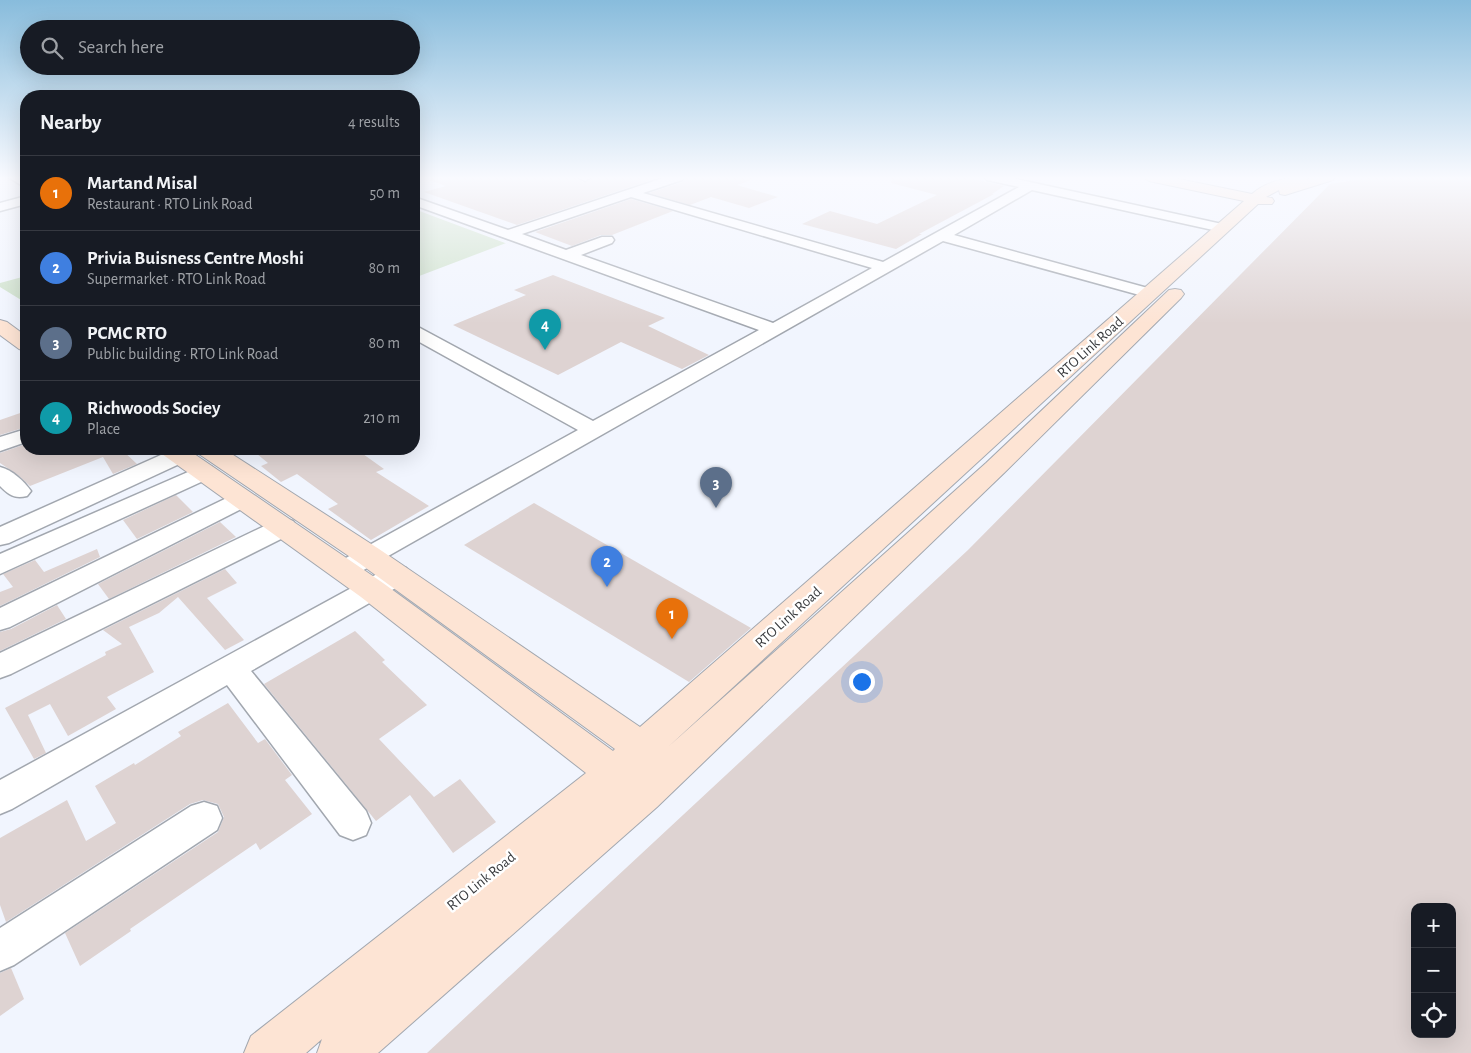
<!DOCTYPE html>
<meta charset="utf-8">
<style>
body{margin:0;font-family:"Alegreya Sans",sans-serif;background:#20242c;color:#f1f3f6}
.controls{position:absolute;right:15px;bottom:15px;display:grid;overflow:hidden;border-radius:10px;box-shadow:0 5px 20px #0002}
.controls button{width:45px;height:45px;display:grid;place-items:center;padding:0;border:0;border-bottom:1px solid #363941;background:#171b24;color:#f1f3f6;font:25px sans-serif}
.you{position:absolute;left:861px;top:681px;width:18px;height:18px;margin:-12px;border:4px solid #fff;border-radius:50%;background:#1a73e8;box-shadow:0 0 0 8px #1a73e833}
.badge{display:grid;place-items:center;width:32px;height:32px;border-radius:50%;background:#7c3aed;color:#fff;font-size:16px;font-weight:700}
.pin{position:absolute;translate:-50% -41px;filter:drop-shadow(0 1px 2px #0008)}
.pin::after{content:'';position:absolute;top:26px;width:18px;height:15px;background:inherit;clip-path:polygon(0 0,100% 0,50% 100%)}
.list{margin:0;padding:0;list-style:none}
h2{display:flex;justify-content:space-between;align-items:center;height:65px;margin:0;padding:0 20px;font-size:21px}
h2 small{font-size:16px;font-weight:400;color:#9ea1a6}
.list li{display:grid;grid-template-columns:32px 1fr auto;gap:15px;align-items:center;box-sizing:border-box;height:75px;padding:0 20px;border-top:1px solid #363941}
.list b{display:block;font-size:19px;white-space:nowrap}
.list p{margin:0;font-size:16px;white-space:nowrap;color:#9ea1a6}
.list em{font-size:16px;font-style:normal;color:#9ea1a6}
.icon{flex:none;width:28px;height:28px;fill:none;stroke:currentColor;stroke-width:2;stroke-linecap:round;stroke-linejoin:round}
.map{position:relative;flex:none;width:1471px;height:1053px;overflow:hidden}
.search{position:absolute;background:#171b24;box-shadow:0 5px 20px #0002;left:20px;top:20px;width:400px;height:55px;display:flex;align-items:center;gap:12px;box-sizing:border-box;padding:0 18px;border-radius:28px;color:#9ea1a6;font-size:19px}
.panel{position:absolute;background:#171b24;box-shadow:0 5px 20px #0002;left:20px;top:90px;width:400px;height:365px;border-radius:20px}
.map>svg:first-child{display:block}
.green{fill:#cfe2cc}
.building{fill:#ded3d2;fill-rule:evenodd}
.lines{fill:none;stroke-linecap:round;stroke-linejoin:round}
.minor-casing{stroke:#a2a7af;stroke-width:3}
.secondary-casing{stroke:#a2a7af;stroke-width:2}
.minor{fill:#fff;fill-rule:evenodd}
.secondary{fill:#fde4d4;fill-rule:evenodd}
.labels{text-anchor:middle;stroke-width:5;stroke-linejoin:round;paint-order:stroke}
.street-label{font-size:15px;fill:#3a3c3f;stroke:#fff}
</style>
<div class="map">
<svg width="1471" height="1053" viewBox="0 0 1471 1053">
<rect width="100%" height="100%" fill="#f1f5fe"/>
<!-- green -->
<g class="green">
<polygon points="414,209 505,243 506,243 414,278"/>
<polygon points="26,276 26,303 0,287 0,283"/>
</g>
<!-- building -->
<g class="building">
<polygon points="430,177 576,177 584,183 593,177 660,177 517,225 424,192 446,186 429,180"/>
<polygon points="686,177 754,177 754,179 737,185 778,197 749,208 711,197 690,205 649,193 683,182"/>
<polygon points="892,177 965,177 1004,186 992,194 994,194 919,234 922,234 896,249 802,224 830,211 877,224 937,195 891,183"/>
<path d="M1375,177H1471V1053H427L968,550L1330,184ZM1415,907H1452V1034H1415Z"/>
<polygon points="631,199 673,211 612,235 601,235 572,246 535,232"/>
<polygon points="553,275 665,318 648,326 709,355 682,369 621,342 558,375 453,325 526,295 514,290"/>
<polygon points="26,411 26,427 0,435 0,420"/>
<polygon points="26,444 26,449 121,449 137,464 113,474 103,457 30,486 18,475 0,463 0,453"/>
<polygon points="251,449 339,449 346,454 356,449 384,469 376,472 429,506 371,540 328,509 338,504 297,474 281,482 261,466 268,463"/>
<polygon points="176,495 193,512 137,539 123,520"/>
<polygon points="534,503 751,628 689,682 464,545"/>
<polygon points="220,522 236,537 109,599 98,584"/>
<polygon points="97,549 100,557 0,606 0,592 13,587 3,574 35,560 44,572"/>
<polygon points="225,569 237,583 207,598 244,640 225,650 178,597 159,613 129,627 154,672 107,697 116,709 68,736 50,704 28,715 46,753 34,759 5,708 106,655 105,652 122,644 103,630"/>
<polygon points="57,605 66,619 0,651 0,632 11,629"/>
<polygon points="355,631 385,660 382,662 427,705 379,739 434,797 460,779 496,822 453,853 410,795 376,821 264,684"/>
<polygon points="228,703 258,743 265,739 292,775 285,780 312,814 260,850 256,843 130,929 131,931 80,966 65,933 218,832 224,817 218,804 203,800 190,804 6,922 0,905 0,838 67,800 86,841 116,823 95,786 134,763 135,765 181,736 178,732"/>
<polygon points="11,968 24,999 0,1016 0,973"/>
</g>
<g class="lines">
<!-- minor casing -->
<g class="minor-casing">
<g id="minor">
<polygon points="8,177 23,177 26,179 26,188"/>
<polygon points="578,177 591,177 585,181"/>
<path d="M666,177H684L682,180L643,193L883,262L1019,187L987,180L985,177H1007L1222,224L1229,228L1222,232L1032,190L954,235L1155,290L1157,293L1155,296H1143L943,241L353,576L344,579L335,576L331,570L335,564L578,430L414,339V327L420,328L593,421L759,330L414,205V197L508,230ZM631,197L872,268L773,323L581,255L612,243L614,240L612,237H602L566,250L522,234Z"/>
<polygon points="26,196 26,204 0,211 0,203"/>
<polygon points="26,429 26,442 0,451 0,437"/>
<polygon points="182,449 188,450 191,455 188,460 9,543 0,545 0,527 172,450"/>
<polygon points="204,465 212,467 216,472 212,477 0,574 0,554"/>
<path d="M0,467C12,470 24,481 31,491L27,496C14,499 9,495 0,486Z"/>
<polygon points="243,492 251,494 255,499 251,504 10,627 0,630 0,608 235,494"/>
<polygon points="284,519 293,521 297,527 293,533 11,674 0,678 0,653 275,521"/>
<polygon points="397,566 406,568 410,575 406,582 251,671 366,811 371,823 366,835 353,840 340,835 227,685 12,809 0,814 0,780 388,568"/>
<polygon points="204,802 217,806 222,818 217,830 14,965 0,971 0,928 191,806"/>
</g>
</g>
<!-- secondary casing -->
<g class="secondary-casing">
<g id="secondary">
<path d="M1142,177H1169L1252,194C1268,180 1288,177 1308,177L1306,180L1315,177H1335L1333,180L1285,195L1280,194L1279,190L1266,197L1272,198L1274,201L1272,204H1258L668,747L986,463L1169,290L1175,289L1181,290L1184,294L1181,298L1004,473L657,807L378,1053H317L322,1039L306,1053H244L251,1036L586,773L361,597L162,454L159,449H187L383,583L613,751L615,749L359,563L199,454L196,449H224L379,549L640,727L1244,201L1149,181Z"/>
<polygon points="0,320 7,322 26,336 26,351 19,349 0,335"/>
</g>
</g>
<!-- minor -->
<use href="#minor" class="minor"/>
<!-- secondary -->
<use href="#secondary" class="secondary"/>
</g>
<!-- sky -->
<linearGradient id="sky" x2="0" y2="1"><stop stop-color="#88bcdc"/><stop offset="0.55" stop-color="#f9faff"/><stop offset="1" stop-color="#f9faff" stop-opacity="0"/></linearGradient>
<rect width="1471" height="324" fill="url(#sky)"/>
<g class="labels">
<!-- street labels -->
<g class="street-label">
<text transform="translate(1090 347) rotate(-42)" y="5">RTO Link Road</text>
<text transform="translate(788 617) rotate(-42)" y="5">RTO Link Road</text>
<text transform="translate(481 881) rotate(-39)" y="5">RTO Link Road</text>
</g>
</g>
</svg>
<div class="controls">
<button>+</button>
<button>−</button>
<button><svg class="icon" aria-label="locate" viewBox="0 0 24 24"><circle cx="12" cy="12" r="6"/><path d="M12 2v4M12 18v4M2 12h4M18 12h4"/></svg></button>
</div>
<div class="you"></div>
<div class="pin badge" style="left:672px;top:639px;background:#e8710a">1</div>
<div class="pin badge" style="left:607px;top:587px;background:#3f7fe0">2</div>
<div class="pin badge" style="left:716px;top:508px;background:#5c6f8a">3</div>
<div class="pin badge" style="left:545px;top:350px;background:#0f9aa8">4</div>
<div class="search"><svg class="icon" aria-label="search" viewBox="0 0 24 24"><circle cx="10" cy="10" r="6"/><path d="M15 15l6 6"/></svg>Search here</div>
<section class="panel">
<h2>Nearby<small>4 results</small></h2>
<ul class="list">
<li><span class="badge" style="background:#e8710a">1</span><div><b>Martand Misal</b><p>Restaurant · RTO Link Road</p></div><em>50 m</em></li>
<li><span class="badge" style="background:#3f7fe0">2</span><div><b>Privia Buisness Centre Moshi</b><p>Supermarket · RTO Link Road</p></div><em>80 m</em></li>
<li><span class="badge" style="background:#5c6f8a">3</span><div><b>PCMC RTO</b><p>Public building · RTO Link Road</p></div><em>80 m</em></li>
<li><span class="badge" style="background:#0f9aa8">4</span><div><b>Richwoods Sociey</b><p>Place</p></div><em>210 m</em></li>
</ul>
</section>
</div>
